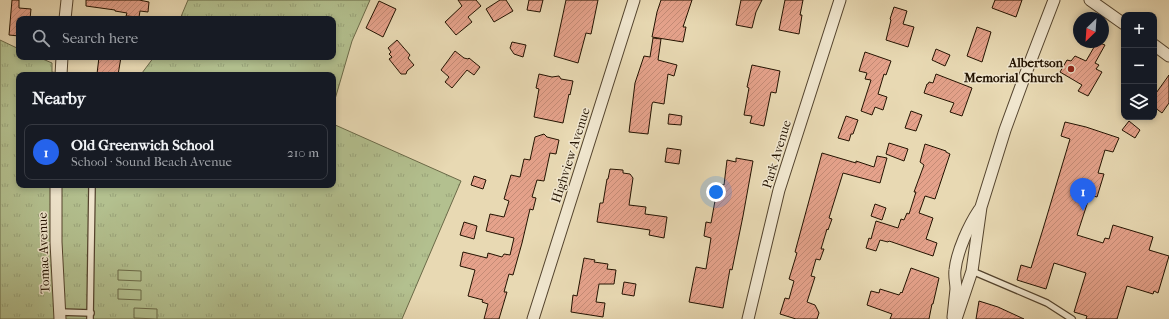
<!DOCTYPE html>
<meta charset="utf-8">
<style>
body{margin:0;font-family:"IM FELL French Canon",serif;background:#242831;color:#f1f3f6}
.controls{position:absolute;right:12px;top:12px;display:grid;overflow:hidden;border-radius:8px;box-shadow:0 2px 6px #0003}
.controls button{width:36px;height:36px;display:grid;place-items:center;padding:0;border:0;border-bottom:1px solid #363941;background:#171b24;color:#f1f3f6;font:20px sans-serif}
.compass{position:absolute;left:1073px;top:12px;width:36px;height:36px;border-radius:50%;background:#171b24;box-shadow:0 2px 6px #0003;rotate:205deg}
.you{position:absolute;left:716px;top:192px;width:14px;height:14px;margin:-10px;border:3px solid #fff;border-radius:50%;background:#1a73e8;box-shadow:0 0 0 6px #1a73e833}
.badge{display:grid;place-items:center;width:26px;height:26px;border-radius:50%;background:#2563eb;color:#fff;font-size:13px;font-weight:700}
.pin{position:absolute;translate:-50% -33px;filter:drop-shadow(0 1px 2px #0008)}
.pin::after{content:'';position:absolute;top:21px;width:14px;height:12px;background:inherit;clip-path:polygon(0 0,100% 0,50% 100%)}
.list{margin:0;padding:0;list-style:none}
h2{display:flex;justify-content:space-between;align-items:center;height:52px;margin:0;padding:0 16px;font-size:17px}
h2 small{font-size:13px;font-weight:400;color:#9ea1a6}
.list li{display:grid;grid-template-columns:26px 1fr auto;gap:12px;align-items:center;box-sizing:border-box;height:56px;margin:0 8px 8px;padding:0 8px;border:1px solid #363941;border-radius:8px}
.list b{display:block;font-size:15px;white-space:nowrap}
.list p{margin:0;font-size:13px;white-space:nowrap;color:#9ea1a6}
.list em{font-size:13px;font-style:normal;color:#9ea1a6}
.icon{flex:none;width:22px;height:22px;fill:none;stroke:currentColor;stroke-width:2;stroke-linecap:round;stroke-linejoin:round}
.map{position:relative;flex:none;width:1169px;height:319px;overflow:hidden}
.search{position:absolute;background:#171b24;box-shadow:0 2px 6px #0003;left:16px;top:16px;width:320px;height:44px;display:flex;align-items:center;gap:10px;box-sizing:border-box;padding:0 14px;border-radius:8px;color:#9ea1a6;font-size:15px}
.panel{position:absolute;background:#171b24;box-shadow:0 2px 6px #0003;left:16px;top:72px;width:320px;height:116px;border-radius:8px}
.map>svg:first-child{display:block}
.grass{fill:url(#grass-tufts);stroke:#6b6a48}
.park{fill:#b3c08f;stroke:#6b6a48}
.building{fill:url(#building-hatch);stroke:#231301}
.lines{fill:none;stroke-linecap:round;stroke-linejoin:round}
.lane-casing{stroke:#54442e;stroke-width:8}
.street-casing{stroke:#54442e;stroke-width:13}
.lane{stroke:#f0e6ce;stroke-width:5.5}
.street{stroke:#f0e6ce;stroke-width:11}
.poi-dot{fill:#8f2418;stroke:#f0e6ce;stroke-width:1.5}
.labels{text-anchor:middle;stroke-width:3;stroke-linejoin:round;paint-order:stroke}
.poi-label{font-size:13px;font-weight:bold;fill:#231301;stroke:#f0e6ce;text-anchor:end}
.street-label{font-size:13px;fill:#231301;stroke:#f0e6ce}
</style>
<div class="map">
<svg width="1169" height="319" viewBox="0 0 1169 319">
<defs>
<pattern id="grass-tufts" width="24" height="20" patternUnits="userSpaceOnUse"><rect width="24" height="20" fill="#b3c08f"/><path d="M3 7l-1-3M5 7V3M7 7l1-3M15 17l-1-3M17 17v-4M19 17l1-3" fill="none" stroke="#9aa47a"/></pattern>
<pattern id="building-hatch" width="6" height="6" patternUnits="userSpaceOnUse"><rect width="6" height="6" fill="#e5a28b"/><path d="M-1 1l2-2M0 6l6-6M5 7l2-2" fill="none" stroke="#c48b76"/></pattern>
</defs>
<rect width="100%" height="100%" fill="#e8d9b3"/>
<filter id="stains"><feTurbulence type="fractalNoise" baseFrequency=".005" numOctaves="4"/><feColorMatrix values="0 0 0 0 .2 0 0 0 0 .09 0 0 0 0 .02 0 0 0 .5 -.17"/></filter>
<radialGradient id="worn" r=".72"><stop offset=".6" stop-color="#630" stop-opacity="0"/><stop offset="1" stop-color="#630" stop-opacity=".3"/></radialGradient>
<!-- grass -->
<g class="grass">
<polygon points="188,0 370,0 352,41 333,106 333,75 137,75 142,73 154,57 333,57 333,19 180,19"/>
<polygon points="0,40 19,49 19,57 38,57 52,63 52,72 69,75 19,75 19,185 333,185 333,124 461,181 402,319 0,319"/>
</g>
<!-- park -->
<g class="park">
<polygon points="118,270 141,271 141,281 118,280"/>
<polygon points="118,289 141,290 141,300 118,299"/>
<polygon points="134,308 157,309 157,319 134,318"/>
</g>
<!-- building -->
<g class="building">
<polygon points="12,0 19,0 19,8 31,9 30,19 19,19 19,36 9,35"/>
<polygon points="86,0 139,0 149,2 148,12 140,11 139,17 126,16 127,13 115,11 115,10 86,6"/>
<polygon points="458,0 476,0 481,6 468,17 472,22 456,35 445,22 462,6"/>
<polygon points="500,0 506,0 513,11 494,22 486,9"/>
<polygon points="529,0 543,0 540,12 527,10"/>
<polygon points="566,0 598,0 591,34 586,33 578,63 554,56"/>
<polygon points="661,0 692,0 683,27 686,27 683,42 652,37 657,12"/>
<polygon points="741,0 762,0 756,12 752,28 736,25"/>
<polygon points="785,0 803,0 800,15 802,15 799,34 779,30"/>
<polygon points="995,0 1022,0 1016,17 992,8"/>
<polygon points="379,1 396,9 383,37 366,28"/>
<polygon points="894,7 907,11 903,24 914,27 908,47 886,40 891,20 890,19"/>
<polygon points="977,27 991,32 982,62 967,56"/>
<polygon points="653,38 661,39 658,60 677,65 674,76 668,74 664,104 653,102 652,104 648,134 629,132 635,83 644,56 650,57"/>
<polygon points="397,40 410,55 408,58 414,65 407,71 406,74 401,74 389,59 392,57 389,54 391,52 388,48"/>
<polygon points="512,42 526,45 523,57 514,54 510,48"/>
<polygon points="1097,42 1105,45 1095,63 1099,65 1096,69 1102,72 1088,96 1078,91 1082,85 1060,72 1067,60 1071,61 1075,56 1086,61"/>
<polygon points="936,49 950,55 945,66 932,60"/>
<polygon points="455,51 464,58 468,59 469,58 480,67 474,75 467,70 452,88 445,82 449,77 441,70"/>
<polygon points="865,52 891,61 886,75 884,74 878,94 887,97 883,110 875,107 872,115 861,111 871,80 865,79 867,73 859,71"/>
<polygon points="99,57 121,57 118,75 97,74"/>
<polygon points="752,65 780,71 776,93 771,92 764,126 750,123 752,116 744,115 749,88 747,87"/>
<polygon points="539,74 552,77 559,76 561,79 573,81 570,95 569,94 563,123 534,117 539,89 536,88"/>
<polygon points="936,74 972,88 962,116 950,112 954,103 924,93 927,84 928,84 929,82 933,83"/>
<polygon points="1169,75 1169,103 1162,113 1154,107 1154,96"/>
<polygon points="911,111 922,115 916,131 905,128"/>
<polygon points="669,114 682,116 681,125 668,124"/>
<polygon points="846,116 858,120 853,134 851,134 849,141 838,138"/>
<polygon points="1129,121 1140,130 1135,138 1122,130"/>
<polygon points="1065,122 1086,127 1119,138 1113,152 1105,150 1098,173 1104,174 1097,197 1090,195 1077,235 1103,243 1105,238 1109,239 1113,225 1153,237 1149,250 1169,256 1158,293 1154,291 1153,294 1127,286 1117,319 1086,319 1087,316 1074,312 1086,273 1054,263 1046,289 1017,280 1021,265 1031,268 1043,229 1070,139 1061,136"/>
<polygon points="544,134 547,137 559,140 556,154 550,153 544,181 537,180 532,197 536,198 533,210 530,209 522,243 513,275 509,274 504,292 507,292 499,319 484,319 488,304 482,302 483,300 468,296 475,270 460,266 463,252 487,258 488,253 502,257 504,254 510,255 514,238 486,231 490,214 504,217 509,201 504,199 511,175 520,177 524,159 530,160 535,137"/>
<polygon points="889,143 908,149 904,161 886,154"/>
<polygon points="925,144 946,151 946,152 950,154 935,199 925,196 919,213 933,218 926,239 937,243 933,256 889,241 888,242 880,240 876,251 866,248 869,238 871,239 876,221 898,228 901,219 904,220 907,213 909,214 916,192 914,192 924,165 920,162"/>
<polygon points="667,148 681,150 679,164 665,162"/>
<polygon points="822,153 856,163 856,161 874,167 877,156 887,158 880,183 843,173 829,218 832,219 828,230 827,229 821,249 824,249 820,260 816,259 811,276 815,277 807,302 815,305 819,313 817,319 796,319 780,314 785,298 789,299 794,281 789,279 797,253 795,252"/>
<polygon points="736,158 753,161 743,216 732,270 730,269 723,308 689,302 696,267 706,269 711,238 704,236 706,222 711,223 718,184 724,185 727,160 736,162"/>
<polygon points="610,169 623,170 623,173 630,174 633,178 629,205 646,207 645,214 667,217 664,238 649,235 650,230 597,222 600,203 603,203 607,179 608,179"/>
<polygon points="474,176 486,180 483,189 471,185"/>
<polygon points="875,204 886,208 882,220 871,216"/>
<polygon points="464,222 477,226 474,239 460,235"/>
<polygon points="584,258 595,260 594,262 608,264 607,269 616,270 614,284 599,284 596,302 605,303 603,317 571,312 573,295 577,296"/>
<polygon points="911,268 939,278 933,304 932,304 929,319 890,319 892,314 867,305 871,291 879,293 880,289 899,295 901,292 902,293"/>
<polygon points="624,282 636,284 634,296 622,294"/>
<polygon points="979,301 998,307 1024,319 976,319"/>
</g>
<g class="lines">
<!-- lane casing -->
<g class="lane-casing">
<g id="lane">
<polyline points="972,271 1047,303 1072,319"/>
<polyline points="60,312 91,313"/>
<polyline points="90,319 92,185"/>
</g>
</g>
<!-- street casing -->
<g class="street-casing">
<g id="street">
<polyline points="1090,0 1124,24"/>
<polyline points="65,19 67,0"/>
<polyline points="1154,45 1169,56"/>
<polyline points="61,75 62,57"/>
<polyline points="56,185 56,242 60,319"/>
<path d="M953,317C954,307 955,298 956,289C956,283 954,276 955,270C957,251 969,225 979,210"/>
<polyline points="533,319 634,0"/>
<polyline points="748,319 779,190 840,0"/>
<polyline points="956,319 972,271 981,207 1005,130 1024,78 1054,0"/>
</g>
</g>
<!-- lane -->
<use href="#lane" class="lane"/>
<!-- street -->
<use href="#street" class="street"/>
</g>
<!-- markers -->
<circle class="poi-dot" cx="1071" cy="69" r="4"/>
<g class="labels">
<!-- poi labels -->
<g class="poi-label">
<text x="1063" y="67">Albertson<tspan x="1063" dy="15">Memorial Church</tspan></text>
</g>
<!-- street labels -->
<g class="street-label">
<text transform="translate(776 154) rotate(-73)" y="5">Park Avenue</text>
<text transform="translate(570 155) rotate(-72)" y="5">Highview Avenue</text>
<text transform="translate(43 253) rotate(-92)" y="5">Tomac Avenue</text>
</g>
</g>
<rect width="100%" height="100%" filter="url(#stains)"/>
<rect width="100%" height="100%" fill="url(#worn)"/>
</svg>
<div class="controls">
<button>+</button>
<button>−</button>
<button><svg class="icon" aria-label="layers" viewBox="0 0 24 24"><path d="M12 4l9 5-9 5-9-5zM3 14l9 5 9-5"/></svg></button>
</div>
<svg class="compass" viewBox="-18 -18 36 36"><path d="M0-13l5 13h-10z" fill="#e53935"/><path d="M0 13l5-13h-10z" fill="#9ea1a6"/></svg>
<div class="you"></div>
<div class="pin badge" style="left:1083px;top:211px">1</div>
<div class="search"><svg class="icon" aria-label="search" viewBox="0 0 24 24"><circle cx="10" cy="10" r="6"/><path d="M15 15l6 6"/></svg>Search here</div>
<section class="panel">
<h2>Nearby<small></small></h2>
<ul class="list">
<li><span class="badge">1</span><div><b>Old Greenwich School</b><p>School · Sound Beach Avenue</p></div><em>210 m</em></li>
</ul>
</section>
</div>
